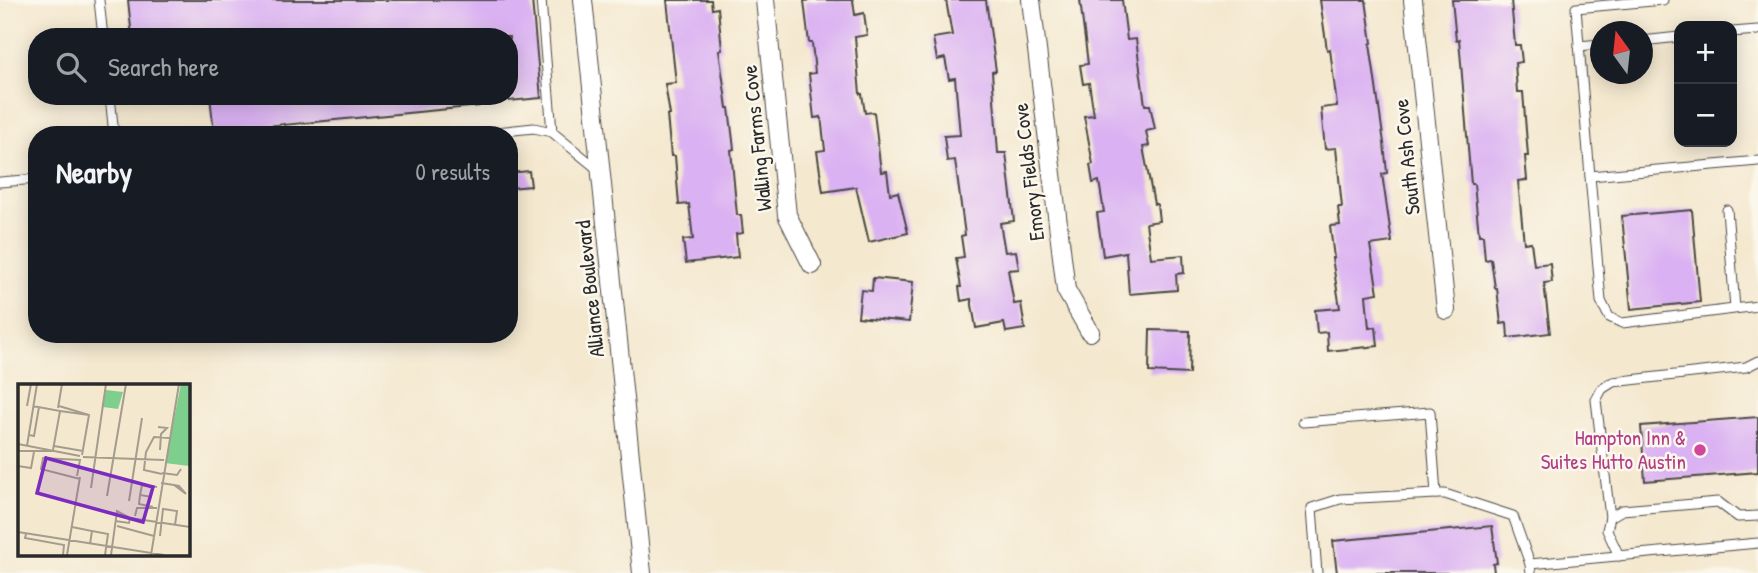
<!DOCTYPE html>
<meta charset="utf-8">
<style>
body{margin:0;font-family:"Patrick Hand",sans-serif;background:#242831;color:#f1f3f6}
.controls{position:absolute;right:21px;top:21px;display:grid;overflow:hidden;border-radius:14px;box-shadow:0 4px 18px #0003}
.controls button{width:63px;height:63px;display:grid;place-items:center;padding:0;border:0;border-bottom:2px solid #363941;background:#171b24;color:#f1f3f6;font:35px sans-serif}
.compass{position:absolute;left:1590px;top:21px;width:63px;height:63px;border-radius:50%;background:#171b24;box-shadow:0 4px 18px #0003;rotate:345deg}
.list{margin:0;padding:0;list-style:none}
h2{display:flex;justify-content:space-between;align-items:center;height:91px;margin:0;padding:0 28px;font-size:30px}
h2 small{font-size:23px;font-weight:400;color:#9ea1a6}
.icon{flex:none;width:38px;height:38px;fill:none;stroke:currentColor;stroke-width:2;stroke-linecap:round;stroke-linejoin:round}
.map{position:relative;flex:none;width:1758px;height:573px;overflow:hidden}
.search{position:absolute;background:#171b24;box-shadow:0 4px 18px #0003;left:28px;top:28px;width:490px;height:77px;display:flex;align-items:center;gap:18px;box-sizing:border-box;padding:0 24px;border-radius:28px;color:#9ea1a6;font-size:26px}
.panel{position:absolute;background:#171b24;box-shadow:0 4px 18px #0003;left:28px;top:126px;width:490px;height:217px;border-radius:28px}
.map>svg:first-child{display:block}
.building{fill:#dab1f2}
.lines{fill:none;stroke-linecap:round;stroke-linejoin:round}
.service-casing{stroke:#494744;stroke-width:11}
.minor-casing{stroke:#494744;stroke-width:20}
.service{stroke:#fff;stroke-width:9}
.minor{stroke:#fff;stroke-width:18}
.hotel-dot{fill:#d1479c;stroke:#fbf7ec;stroke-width:2.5}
.labels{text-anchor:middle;stroke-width:5;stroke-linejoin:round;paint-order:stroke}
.street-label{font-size:21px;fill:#2b2b2b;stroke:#fbf7ec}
.hotel-label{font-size:21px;fill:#b23c85;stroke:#fbf7ec;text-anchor:end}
.inset-road{fill:none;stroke:#a49c8d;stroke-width:2}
.view{fill:#7b2cbf;fill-opacity:0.15;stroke:#7b2cbf;stroke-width:3.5}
.inset-edge{fill:none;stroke:#2b2b2b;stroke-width:3.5}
</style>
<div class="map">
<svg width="1758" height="573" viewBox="0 0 1758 573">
<rect width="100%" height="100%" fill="#fbf7ec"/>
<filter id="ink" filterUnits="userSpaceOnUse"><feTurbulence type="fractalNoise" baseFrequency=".0143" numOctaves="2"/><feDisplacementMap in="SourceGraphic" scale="14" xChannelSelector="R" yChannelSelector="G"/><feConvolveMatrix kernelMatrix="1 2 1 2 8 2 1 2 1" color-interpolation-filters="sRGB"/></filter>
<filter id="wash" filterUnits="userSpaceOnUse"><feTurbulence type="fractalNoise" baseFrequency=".00686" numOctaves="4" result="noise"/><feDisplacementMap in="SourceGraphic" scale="28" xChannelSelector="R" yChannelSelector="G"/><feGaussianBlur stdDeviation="1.57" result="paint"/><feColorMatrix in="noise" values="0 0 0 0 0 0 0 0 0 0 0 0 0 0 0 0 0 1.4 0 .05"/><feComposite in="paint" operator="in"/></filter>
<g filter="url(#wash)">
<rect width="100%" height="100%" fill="#f4e8cf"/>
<g id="blocks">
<!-- building -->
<g class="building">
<polygon points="128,0 532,0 541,98 509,101 509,37 132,37"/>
<polygon points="667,0 711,0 712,9 718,8 722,50 719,50 727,108 729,108 734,149 731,150 737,215 741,215 743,233 736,234 738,257 686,263 683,240 693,239 689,204 679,205 675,156 671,156 667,115 670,115 665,84 676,83"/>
<polygon points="813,0 853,0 855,15 864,13 867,35 855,37 860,94 862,94 865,113 874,112 881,172 887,171 890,194 898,192 908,233 869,242 856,187 823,192 817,151 825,150 821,117 814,118 809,74 815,73 812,43 809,43 804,1"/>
<polygon points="946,0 986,0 996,71 992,72 998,153 1006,153 1014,221 1000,223 1005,252 1016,251 1019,269 1008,270 1014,304 1021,303 1025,329 1006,332 1004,323 976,328 971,299 961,301 959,287 961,287 956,258 964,257 961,236 965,235 955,160 947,161 944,136 960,135 955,78 949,79 945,58 937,60 933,38 952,35"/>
<polygon points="1080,0 1122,0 1127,40 1136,39 1145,105 1150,105 1155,129 1146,131 1149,146 1143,147 1154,204 1157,204 1159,221 1146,223 1151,258 1183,255 1184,273 1176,274 1177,290 1129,294 1126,252 1103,256 1097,213 1104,212 1099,181 1093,183 1090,165 1093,164 1084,116 1094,115 1089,83 1083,84 1080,65 1088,64"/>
<polygon points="1320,0 1366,0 1372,43 1370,44 1384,143 1387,173 1382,174 1392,242 1370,245 1378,293 1366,295 1369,328 1376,327 1378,346 1328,351 1327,332 1317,333 1315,310 1340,308 1332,258 1334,258 1330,226 1340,225 1338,207 1342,207 1336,148 1325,149 1321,108 1337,106 1330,49 1327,50"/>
<polygon points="1452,0 1511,0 1515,45 1520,45 1522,62 1515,63 1517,92 1523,92 1528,156 1525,156 1527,180 1518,181 1524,243 1531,242 1534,265 1550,263 1552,282 1544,283 1550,333 1508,338 1507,323 1501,324 1497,288 1495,288 1491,259 1485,260 1483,235 1479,235 1474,184 1471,184 1459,39 1456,40"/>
<polygon points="210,96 478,96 479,106 284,125 284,124 214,132"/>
<polygon points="529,171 531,186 510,188 509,173"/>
<polygon points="1692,210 1700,302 1631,309 1622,216"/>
<polygon points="873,278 913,282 909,322 858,317 861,290 872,291"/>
<polygon points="1150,330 1190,331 1189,374 1149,372"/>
<polygon points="1758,417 1758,472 1645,481 1641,426"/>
<polygon points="1492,526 1497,563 1493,564 1494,573 1337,573 1333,541"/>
</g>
</g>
</g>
<g filter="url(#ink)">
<use href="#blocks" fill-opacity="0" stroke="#494744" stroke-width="2"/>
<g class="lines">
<!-- service casing -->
<g class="service-casing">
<g id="service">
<polyline points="99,0 103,37"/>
<polyline points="541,0 552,132"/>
<polyline points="1663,0 1576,8 1590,176 1758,161"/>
<polyline points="1732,32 1758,30"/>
<polyline points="1642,41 1679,37"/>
<polyline points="1579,46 1600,44"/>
<polyline points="110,96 114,135"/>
<polyline points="467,135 534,128 552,132 600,171"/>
<polyline points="1590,176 1601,301 1609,317 1622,323 1758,306"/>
<polyline points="0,182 37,179"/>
<polyline points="1727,210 1735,308"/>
<polyline points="1303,422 1430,412 1436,494"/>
<polyline points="1610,517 1596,400 1602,389 1613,382 1746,367 1758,361"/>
<polyline points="1619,556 1607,530 1610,517 1622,510 1718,502 1738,517 1758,516"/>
<polyline points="1317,573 1312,508 1340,499 1436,494 1445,494 1513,516 1530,564"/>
<polyline points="1531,573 1530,564 1758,543"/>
</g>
</g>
<!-- minor casing -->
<g class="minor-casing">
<g id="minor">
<polyline points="583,0 642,573"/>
<polyline points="765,0 787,215 812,265"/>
<polyline points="1031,0 1066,290 1090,332"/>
<polyline points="1413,0 1446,310"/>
</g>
</g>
<!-- service -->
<use href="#service" class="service"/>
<!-- minor -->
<use href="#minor" class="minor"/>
</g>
</g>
<!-- markers -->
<circle class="hotel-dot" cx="1700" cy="450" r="7"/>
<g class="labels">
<!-- street labels -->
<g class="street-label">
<text transform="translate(757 138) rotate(-96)" y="7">Walling Farms Cove</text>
<text transform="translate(1407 157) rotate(-96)" y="7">South Ash Cove</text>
<text transform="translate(1029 172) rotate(-97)" y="7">Emory Fields Cove</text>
<text transform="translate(590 289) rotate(-96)" y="7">Alliance Boulevard</text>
</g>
<!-- hotel labels -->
<g class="hotel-label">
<text x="1686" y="445">Hampton Inn &amp;<tspan x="1686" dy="24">Suites Hutto Austin</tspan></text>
</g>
</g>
<!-- overview -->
<g transform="translate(18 384)">
<rect width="172" height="172" fill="#f4e8cf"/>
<path d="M163,0H171V82L147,79ZM88,6L105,8L100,25L85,23Z" fill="#7ece8e"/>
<path class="inset-road" d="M9,22L13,0M15,22L42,27L35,66M41,22L71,31M40,24L44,0M42,27L71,31L64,71M140,43L149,44L143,50L142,66M11,51L16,52L21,23M0,60L62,72M9,62L19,0M36,62L65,67M0,67H37M65,73L146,76M0,82L13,84L16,68M144,89L159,91L163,85M144,90L126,86L128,68L136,53L152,54M59,92L62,76L25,74L23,85L62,95M143,99L156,101L161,102L168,110L156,101M73,104L88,0M122,111L121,120L135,123M89,112L108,0M134,113L122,111L124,101L139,103M111,117L124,34M117,132L119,124H139M97,137L111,139L112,134L172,143M99,142L136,152M54,143L74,147L72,160M74,147L90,150L87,171M0,148L146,171M8,150L7,154L46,161L45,171M142,152L145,125L159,127L157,141M49,171L62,93M93,171L99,127L112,134M133,171L161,0"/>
<path class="view" d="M28,74L135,103L125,138L19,109Z"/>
<rect width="172" height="172" class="inset-edge"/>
</g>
</svg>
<div class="controls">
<button>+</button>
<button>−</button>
</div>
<svg class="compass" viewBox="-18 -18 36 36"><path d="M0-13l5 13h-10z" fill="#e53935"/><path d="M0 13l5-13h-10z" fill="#9ea1a6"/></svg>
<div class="search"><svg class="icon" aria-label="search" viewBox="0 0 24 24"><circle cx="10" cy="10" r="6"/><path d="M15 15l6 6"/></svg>Search here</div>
<section class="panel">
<h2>Nearby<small>0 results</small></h2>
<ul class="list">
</ul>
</section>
</div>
